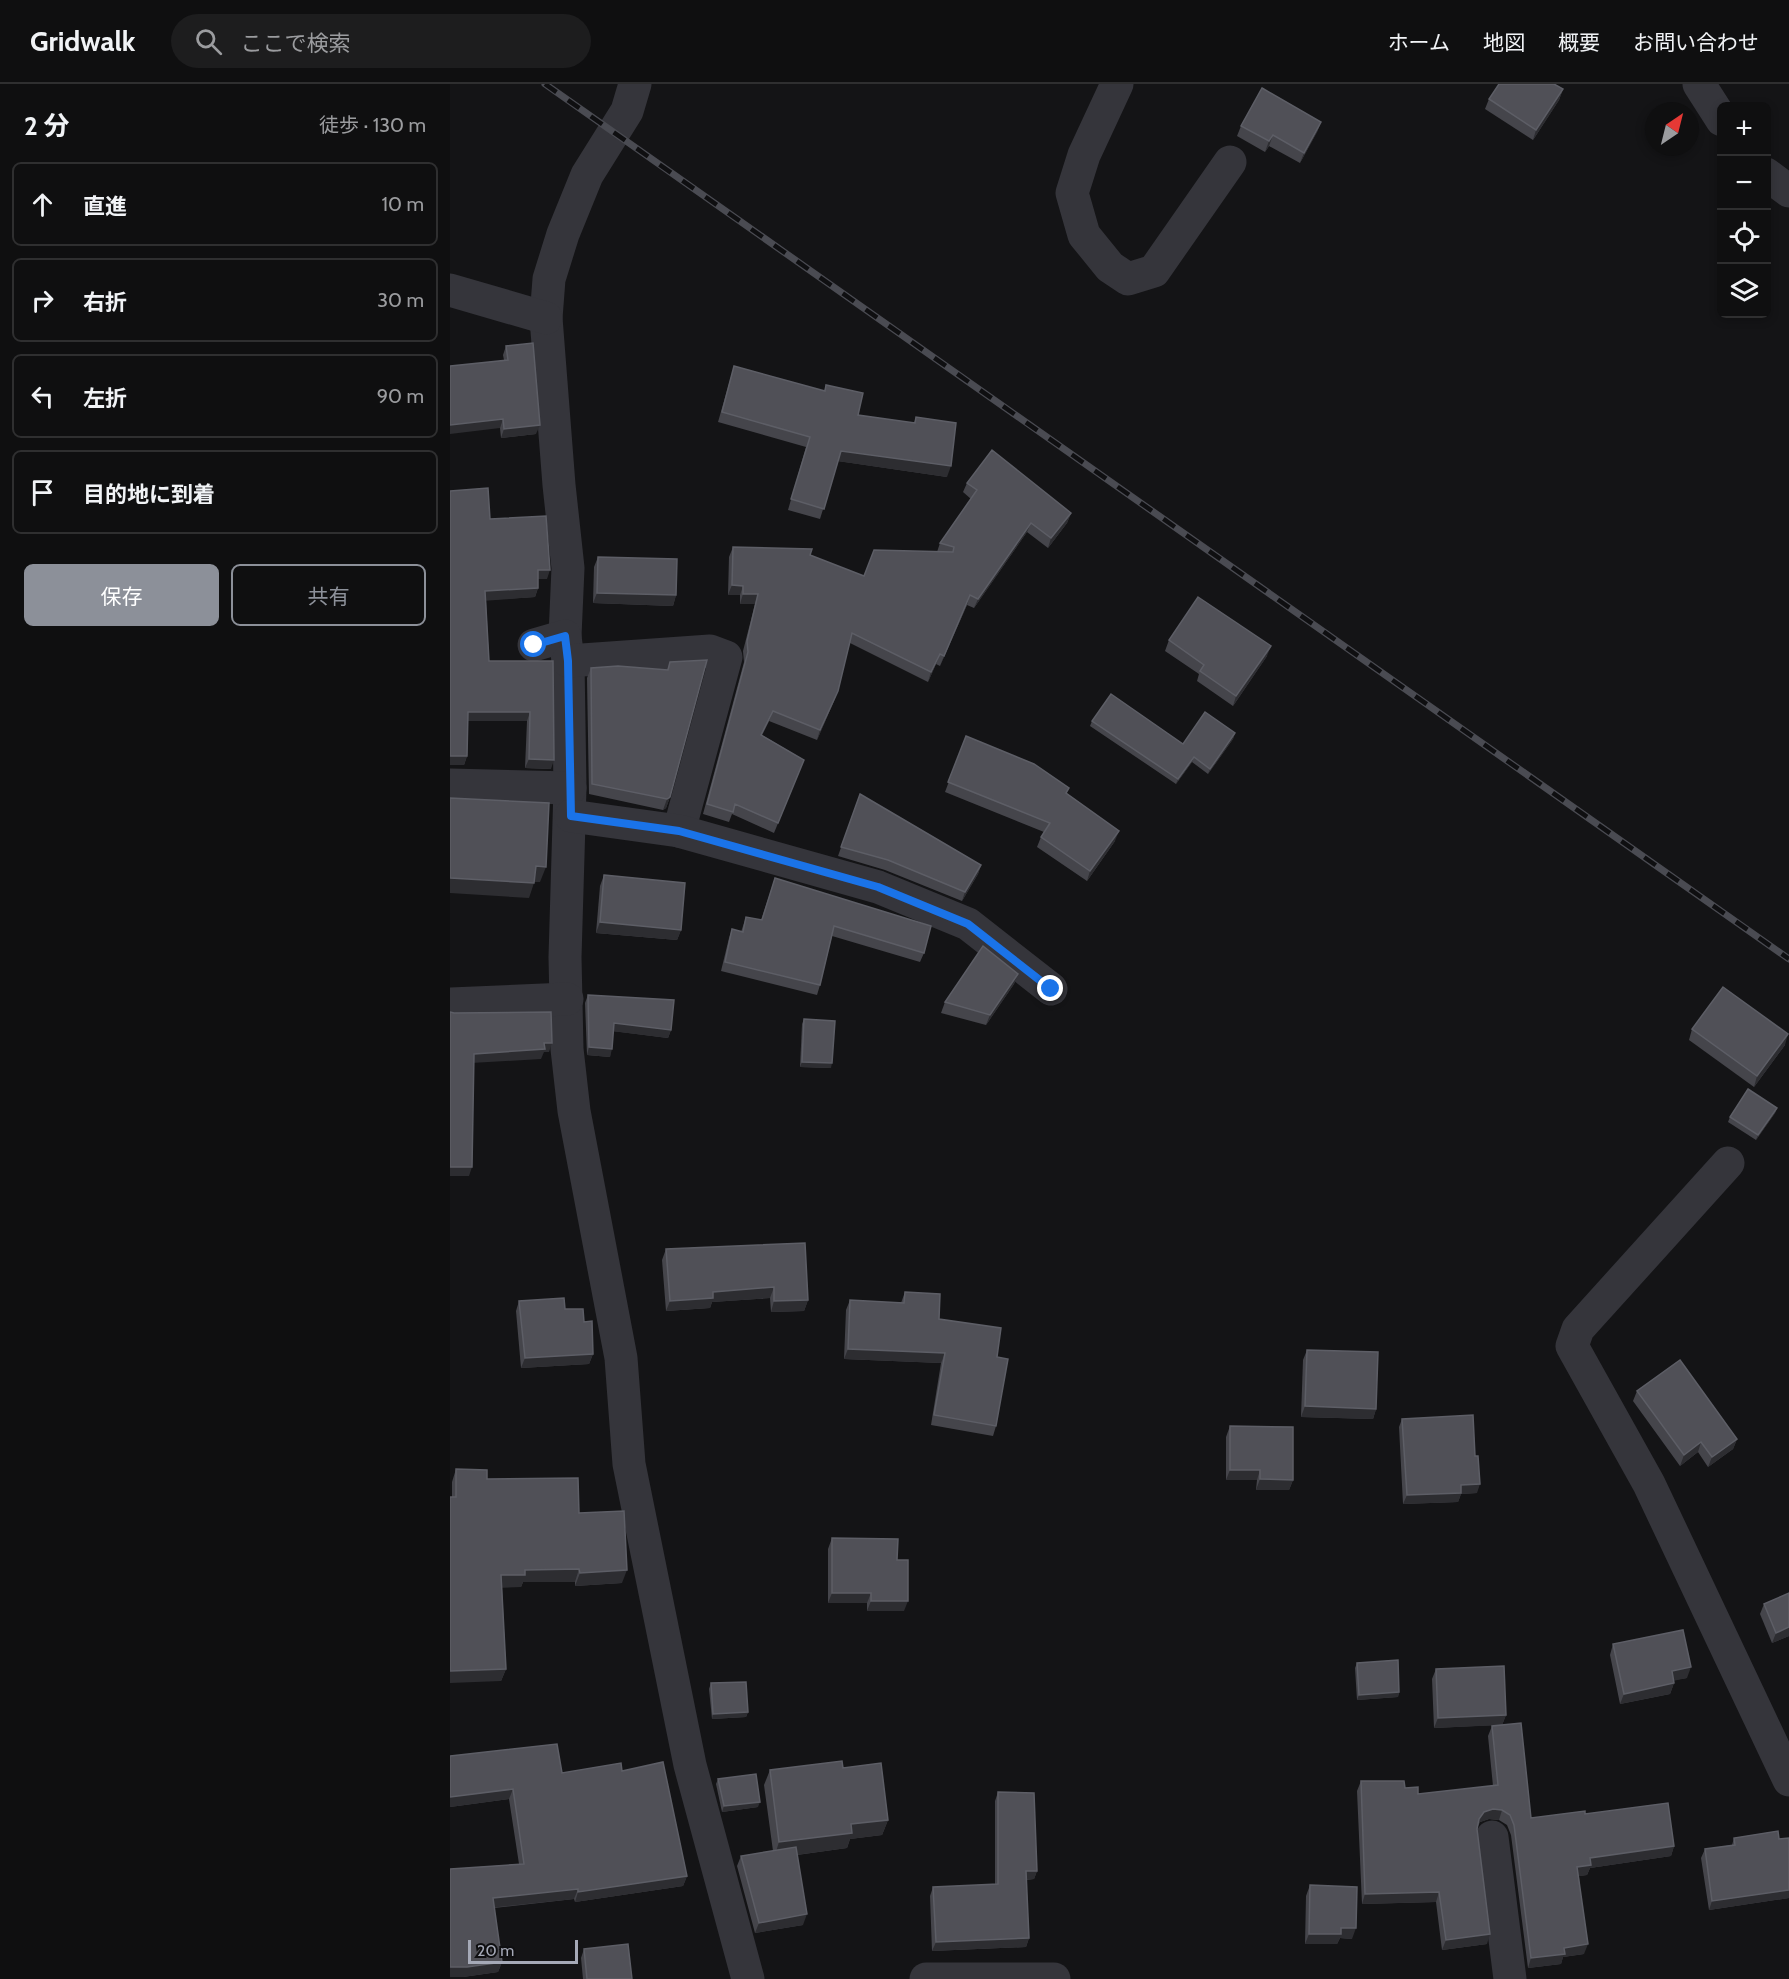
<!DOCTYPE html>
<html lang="ja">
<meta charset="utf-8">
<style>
body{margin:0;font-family:Cabin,"Noto Sans JP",sans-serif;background:#1d1d1e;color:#f1f3f6}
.controls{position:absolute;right:18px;top:18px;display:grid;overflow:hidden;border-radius:9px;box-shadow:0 3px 9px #0003}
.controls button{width:54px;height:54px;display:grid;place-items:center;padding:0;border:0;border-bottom:2px solid #2f2f30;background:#0f0f10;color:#f1f3f6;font:30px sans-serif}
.compass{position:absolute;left:1195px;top:18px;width:54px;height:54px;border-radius:50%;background:#0f0f10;box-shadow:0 3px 9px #0003;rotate:35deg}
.scale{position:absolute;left:18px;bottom:15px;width:110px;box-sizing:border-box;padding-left:6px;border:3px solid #a5a9b7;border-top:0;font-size:16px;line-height:21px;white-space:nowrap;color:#a5a9b7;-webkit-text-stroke:4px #0f0f11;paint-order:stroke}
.stop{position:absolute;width:18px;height:18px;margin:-14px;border:4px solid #1a73e8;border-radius:50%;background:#fff}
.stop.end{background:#1a73e8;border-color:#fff;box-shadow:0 2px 6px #0008}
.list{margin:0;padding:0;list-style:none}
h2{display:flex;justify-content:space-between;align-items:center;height:78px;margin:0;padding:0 24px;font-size:26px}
h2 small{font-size:20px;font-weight:400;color:#9b9c9f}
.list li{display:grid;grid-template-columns:39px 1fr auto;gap:18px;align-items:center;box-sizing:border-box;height:84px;margin:0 12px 12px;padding:0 12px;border:2px solid #2f2f30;border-radius:9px}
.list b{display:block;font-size:22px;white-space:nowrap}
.list em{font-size:20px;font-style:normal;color:#9b9c9f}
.actions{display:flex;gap:12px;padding:18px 24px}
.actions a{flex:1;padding:14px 0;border:2px solid #8c9099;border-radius:9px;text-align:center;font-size:21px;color:#8c9099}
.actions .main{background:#8c9099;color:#fff}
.icon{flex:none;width:33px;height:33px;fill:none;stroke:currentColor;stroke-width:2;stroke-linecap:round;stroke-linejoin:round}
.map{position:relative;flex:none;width:1339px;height:1895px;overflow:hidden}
header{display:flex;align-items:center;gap:36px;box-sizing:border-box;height:84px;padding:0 30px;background:#0f0f10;border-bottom:2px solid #2f2f30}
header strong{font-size:28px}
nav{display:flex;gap:33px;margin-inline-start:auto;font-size:21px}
.search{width:420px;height:54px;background:#1d1d1e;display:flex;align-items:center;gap:15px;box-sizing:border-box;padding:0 21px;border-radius:33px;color:#9b9c9f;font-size:22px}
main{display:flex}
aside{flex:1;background:#0f0f10}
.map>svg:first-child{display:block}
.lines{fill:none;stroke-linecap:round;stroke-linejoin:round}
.minor{stroke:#35353b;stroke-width:33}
.rail-casing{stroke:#4a4b52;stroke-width:7}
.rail{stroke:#0f0f11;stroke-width:4.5;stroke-dasharray:14;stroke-linecap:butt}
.wall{fill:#45454b}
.shaded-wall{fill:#2d2d31}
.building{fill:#505057;stroke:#5d5e66;stroke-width:1.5}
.route{stroke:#1a73e8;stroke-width:8}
</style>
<header>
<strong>Gridwalk</strong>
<div class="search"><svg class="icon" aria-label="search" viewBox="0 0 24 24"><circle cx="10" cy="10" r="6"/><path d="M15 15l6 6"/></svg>ここで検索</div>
<nav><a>ホーム</a><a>地図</a><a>概要</a><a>お問い合わせ</a></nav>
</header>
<main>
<aside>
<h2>2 分<small>徒歩 · 130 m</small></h2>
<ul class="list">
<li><svg class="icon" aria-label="ahead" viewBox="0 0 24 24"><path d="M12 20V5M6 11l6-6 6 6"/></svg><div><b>直進</b></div><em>10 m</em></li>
<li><svg class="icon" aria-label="right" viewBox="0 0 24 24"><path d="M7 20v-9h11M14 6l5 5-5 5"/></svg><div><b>右折</b></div><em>30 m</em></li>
<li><svg class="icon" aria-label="left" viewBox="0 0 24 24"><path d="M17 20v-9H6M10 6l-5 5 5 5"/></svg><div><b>左折</b></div><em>90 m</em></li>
<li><svg class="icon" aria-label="arrive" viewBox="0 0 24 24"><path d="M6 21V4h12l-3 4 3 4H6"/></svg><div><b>目的地に到着</b></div></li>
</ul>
<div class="actions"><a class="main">保存</a><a>共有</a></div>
</aside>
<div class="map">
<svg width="1339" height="1895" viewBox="0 0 1339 1895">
<rect width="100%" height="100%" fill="#141416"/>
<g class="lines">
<!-- minor -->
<g class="minor">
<polyline points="185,0 177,27 137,91 113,150 99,195 96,234 109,401 118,484 115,552 118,577 120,704 115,873 117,965 124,1027 171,1274 179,1380 240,1681 298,1895"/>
<polyline points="667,0 634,71 622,109 634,151 660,183 678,195 704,187 780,78"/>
<polyline points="1249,0 1272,36"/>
<polyline points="1316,90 1339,107"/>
<polyline points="0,206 96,234"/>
<polyline points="84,561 115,552"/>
<polyline points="118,577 260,567 276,573 229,747"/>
<polyline points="0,701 120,704"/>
<polyline points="121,732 229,747 428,803 518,840 601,905"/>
<polyline points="0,920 117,915"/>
<polyline points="1278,1079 1128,1245 1122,1262 1199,1400 1339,1696"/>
<polyline points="1042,1753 1060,1895"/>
<polyline points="476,1895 604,1895"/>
</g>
<!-- rail casing -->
<g class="rail-casing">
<polyline id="rail" points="95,0 1339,875"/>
</g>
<!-- rail -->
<use href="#rail" class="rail"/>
</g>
<!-- wall -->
<g class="wall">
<polygon points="1113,5 1109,16 1083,56 1035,25 1039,15"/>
<polygon points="871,38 867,48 850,79 819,62 815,68 787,52 791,42"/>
<polygon points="56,262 86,350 51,354 50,344 54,276 53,271"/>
<polygon points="284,282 374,307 376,301 408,331 464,339 466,333 497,393 388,377 370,435 338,426 356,363 268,338"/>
<polygon points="517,399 621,429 617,439 598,464 577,448 524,524 517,521 490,582 486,580 478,598 400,559 384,617 367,656 319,637 312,651 354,676 324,749 282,730 279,738 253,730 294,578 293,567 305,520 290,520 290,511 278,511 279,473 283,463 360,471 414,492 487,468 490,459 521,415 513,408"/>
<polygon points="40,435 97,495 88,495 88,504 85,513 36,516 39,577 103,577 101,685 75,684 77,637 18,637 17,672 14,681 0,681"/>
<polygon points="148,473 226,511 223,522 143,519 144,483"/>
<polygon points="719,556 817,572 783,622 747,597 749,590 715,567"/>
<polygon points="220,578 220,713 216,724 213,726 139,710 137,594 141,584 217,586"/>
<polygon points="642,637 733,660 785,649 783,655 758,690 742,678 726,700 640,642"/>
<polygon points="516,652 617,710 665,757 637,797 587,763 591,753 594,748 495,708"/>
<polygon points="410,710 531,781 528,790 512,817 435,786 388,772"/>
<polygon points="154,791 231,846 227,856 146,849 150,802"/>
<polygon points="325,794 474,869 470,878 382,852 370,901 367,911 271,887 279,854 282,845 291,848 296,833 311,836"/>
<polygon points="568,890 564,900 536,941 491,929 495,918"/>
<polygon points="138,911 221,946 218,954 163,947 160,973 137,971 135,919"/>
<polygon points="354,935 381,984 350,983 352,940"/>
<polygon points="1242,945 1335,961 1304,1003 1239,956"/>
<polygon points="1327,1024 1325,1029 1306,1056 1278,1038 1280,1033"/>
<polygon points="216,1165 358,1216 354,1227 321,1228 320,1214 262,1218 260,1224 216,1227 212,1176"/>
<polygon points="455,1208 489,1235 547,1273 546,1342 543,1352 481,1341 491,1279 394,1275 396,1226 400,1216 451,1219"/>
<polygon points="69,1217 115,1225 134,1238 143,1270 139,1280 71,1284 66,1227"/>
<polygon points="857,1266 926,1325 923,1335 851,1333 853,1276"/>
<polygon points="1187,1307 1287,1355 1283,1365 1258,1383 1248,1368 1230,1382 1183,1317"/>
<polygon points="952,1335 1025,1372 1027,1409 1011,1410 1008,1418 953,1420 949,1343"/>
<polygon points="780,1342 843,1396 839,1406 806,1406 807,1396 776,1396 776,1353"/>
<polygon points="6,1385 37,1395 129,1429 172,1499 125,1502 125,1498 73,1498 71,1503 52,1503 56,1585 51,1597 2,1413 2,1398"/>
<polygon points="382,1454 447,1476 454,1527 417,1527 417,1519 378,1519 378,1465"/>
<polygon points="1314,1520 1339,1552 1322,1559 1310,1530"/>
<polygon points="1163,1560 1237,1594 1224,1596 1224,1599 1220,1610 1170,1620 1160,1571"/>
<polygon points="907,1579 949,1608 948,1613 907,1616 905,1584"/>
<polygon points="986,1585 1056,1631 1052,1641 1081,1734 1135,1730 1224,1762 1221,1772 1140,1784 1137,1791 1129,1792 1134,1870 1113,1873 1111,1880 1078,1884 1061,1751 1057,1741 1049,1736 1039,1735 1030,1738 1028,1742 1027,1745 1037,1860 992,1866 986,1818 912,1820 907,1707 911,1697 955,1704 968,1710 1043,1702 1038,1652 1042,1642 1046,1641 984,1644 982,1595"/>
<polygon points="261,1599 298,1628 296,1633 262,1635 259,1605"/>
<polygon points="0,1672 112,1689 172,1687 237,1792 233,1802 125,1818 124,1815 44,1824 52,1878 48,1888 13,1893 0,1893 0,1785 69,1780 59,1715 0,1723"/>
<polygon points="393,1684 438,1736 432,1751 400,1755 397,1764 347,1771 353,1841 305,1849 287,1782 291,1772 323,1767 314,1701 320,1686"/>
<polygon points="268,1695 308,1723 272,1728 266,1700"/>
<polygon points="548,1708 587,1787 584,1795 576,1796 579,1854 576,1863 482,1867 480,1812 483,1803 545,1800 545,1717"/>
<polygon points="1284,1754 1329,1755 1339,1754 1339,1814 1259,1826 1251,1774 1255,1765 1282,1761"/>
<polygon points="860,1801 902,1855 890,1854 887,1860 855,1860 856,1812"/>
<polygon points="134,1865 182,1895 133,1895 131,1874"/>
</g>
<!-- shaded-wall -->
<g class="shaded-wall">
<polygon points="1113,5 1109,16 1083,56 1086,46"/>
<polygon points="871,38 867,48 850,79 854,69"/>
<polygon points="823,51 819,62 815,68 819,57"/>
<polygon points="53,335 50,344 0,350 0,341"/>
<polygon points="90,341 86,350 51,354 54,345"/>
<polygon points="391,367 501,382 497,393 387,377"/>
<polygon points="621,429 617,439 598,464 601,454"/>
<polygon points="581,439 577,448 524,524 528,515"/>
<polygon points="88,486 100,486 97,495 84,495"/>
<polygon points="282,501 293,502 290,511 278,511"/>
<polygon points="88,504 85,513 32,517 35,507"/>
<polygon points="147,509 226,511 223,522 143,519"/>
<polygon points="293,510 308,510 305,520 290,520"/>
<polygon points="520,511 517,521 490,582 494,572"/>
<polygon points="821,562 817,572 783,622 786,612"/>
<polygon points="490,570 486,580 478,598 481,588"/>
<polygon points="388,607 384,617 367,656 370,646"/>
<polygon points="323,627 319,637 307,661 311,651"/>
<polygon points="18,628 80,628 77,637 14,637"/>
<polygon points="785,649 783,655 758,690 760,685"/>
<polygon points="0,672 17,672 14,681 0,681"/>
<polygon points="744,673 742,678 726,700 728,695"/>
<polygon points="79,675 104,676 101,685 75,684"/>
<polygon points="220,713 216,724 213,726 217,715"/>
<polygon points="669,747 665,757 637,797 640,787"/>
<polygon points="531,781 528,790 512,817 515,808"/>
<polygon points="86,782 96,783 90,798 80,798"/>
<polygon points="0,794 84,799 79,814 0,809"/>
<polygon points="150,838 231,846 227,856 146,849"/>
<polygon points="568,890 564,900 536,941 540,931"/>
<polygon points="164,939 221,946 218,954 161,947"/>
<polygon points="1338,950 1335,961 1304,1003 1307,992"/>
<polygon points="94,959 102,959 99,968 94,968 91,975 21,979 24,970"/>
<polygon points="139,963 162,965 160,973 137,971"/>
<polygon points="352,978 382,979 381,984 350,983"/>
<polygon points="1327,1024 1325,1029 1306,1056 1308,1051"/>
<polygon points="0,1083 22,1083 19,1092 0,1092"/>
<polygon points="324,1203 320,1214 262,1218 260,1224 216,1227 220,1217 263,1208"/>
<polygon points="358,1216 354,1227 321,1228 324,1217"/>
<polygon points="398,1265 495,1269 491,1279 394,1275"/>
<polygon points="143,1270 139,1280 71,1284 75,1274"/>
<polygon points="855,1322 926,1325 923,1335 851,1333"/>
<polygon points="1287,1355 1283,1365 1258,1383 1262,1373"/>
<polygon points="1251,1358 1248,1368 1230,1382 1234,1371"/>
<polygon points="780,1386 810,1386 807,1396 776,1396"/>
<polygon points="810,1395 843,1396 839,1406 806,1406"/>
<polygon points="1030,1400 1027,1409 1011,1410 1008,1418 953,1420 957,1411 1011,1401"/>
<polygon points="129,1485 125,1498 73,1498 71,1503 47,1504 51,1491 75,1486"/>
<polygon points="177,1486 172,1499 125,1502 130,1489"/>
<polygon points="382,1509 421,1509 417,1519 378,1519"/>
<polygon points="421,1517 458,1517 454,1527 417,1527"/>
<polygon points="1339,1543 1339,1552 1322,1559 1326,1549"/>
<polygon points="1241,1583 1237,1594 1218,1598 1222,1587"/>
<polygon points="56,1585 51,1597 0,1599 0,1587"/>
<polygon points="1224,1599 1220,1610 1170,1620 1174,1610"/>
<polygon points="949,1608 948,1613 907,1616 909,1611"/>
<polygon points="298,1628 296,1633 262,1635 263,1630"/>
<polygon points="1056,1631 1052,1641 984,1644 988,1634"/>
<polygon points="63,1705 59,1715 0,1723 0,1713"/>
<polygon points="310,1718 308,1723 272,1728 274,1722"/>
<polygon points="1043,1725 1052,1726 1049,1736 1039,1735 1030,1738 1025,1745 1029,1735 1034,1728"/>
<polygon points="438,1736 432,1751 400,1755 397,1764 324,1774 329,1758 401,1740"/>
<polygon points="1224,1762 1221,1772 1140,1784 1137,1791 1124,1793 1127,1783 1140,1774"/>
<polygon points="576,1787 587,1787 584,1795 573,1796"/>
<polygon points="237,1792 233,1802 125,1818 128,1808"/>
<polygon points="128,1805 124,1815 39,1824 43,1814"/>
<polygon points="1339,1806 1339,1814 1259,1826 1262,1817"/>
<polygon points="989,1808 986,1818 912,1820 915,1810"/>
<polygon points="357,1830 353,1841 305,1849 309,1839"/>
<polygon points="891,1844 906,1844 902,1855 890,1854 887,1860 855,1860 859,1850"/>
<polygon points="1040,1850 1037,1860 992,1866 996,1856"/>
<polygon points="579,1854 576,1863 482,1867 486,1858"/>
<polygon points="1138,1860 1134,1870 1113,1873 1111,1880 1078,1884 1081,1874 1114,1864"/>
<polygon points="52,1878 48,1888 13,1893 0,1893 0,1883"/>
</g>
<!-- building -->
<g class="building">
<polygon points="1049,0 1104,0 1113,5 1086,46 1039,15"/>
<polygon points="812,4 871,38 854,69 823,51 819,57 791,42"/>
<polygon points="83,259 90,341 54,345 53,335 0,341 0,282 58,276 56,262"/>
<polygon points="284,282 375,307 376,301 413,309 408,331 465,339 466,333 506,339 501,382 391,367 374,425 341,415 360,353 272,328"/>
<polygon points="542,366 621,429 601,454 581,439 528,515 520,511 494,572 490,570 481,588 402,549 388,607 370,646 323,627 311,651 354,676 328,739 285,720 283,728 257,720 298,568 297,557 308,510 293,510 293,502 282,501 283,463 362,465 360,471 414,492 424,466 503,468 504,463 490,459 527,406 517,399"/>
<polygon points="38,404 40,435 96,432 100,486 88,486 88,504 35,507 39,577 103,577 104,676 79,675 80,628 18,628 17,672 0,672 0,407"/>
<polygon points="148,473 227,475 226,511 147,509"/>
<polygon points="748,513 821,562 786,612 750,587 754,581 719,556"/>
<polygon points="257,576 220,713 217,715 142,700 141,584 168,582 218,586 220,578"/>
<polygon points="661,610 733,660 755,628 785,649 760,685 744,673 728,695 642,637"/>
<polygon points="516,652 584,680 619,704 616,709 669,747 640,787 591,753 600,739 498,698"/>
<polygon points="410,710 531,781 515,808 438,776 391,763"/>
<polygon points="0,714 99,719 96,783 86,782 84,799 0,794"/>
<polygon points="154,791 235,799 231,846 150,838"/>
<polygon points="325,794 481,842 474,869 384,842 370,901 275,878 282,845 293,848 296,833 312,836"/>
<polygon points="533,862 568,890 540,931 495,918"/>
<polygon points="1273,903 1338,950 1307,992 1242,945"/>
<polygon points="138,911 224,916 221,946 164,939 162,965 139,963"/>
<polygon points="0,928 4,929 101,928 102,959 94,959 95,965 24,970 22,1083 0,1083"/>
<polygon points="354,935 385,937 382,979 352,978"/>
<polygon points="1298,1005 1327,1024 1308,1051 1280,1033"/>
<polygon points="355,1159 358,1216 324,1217 324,1203 263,1208 263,1214 220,1217 216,1165"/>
<polygon points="455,1208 490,1210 489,1235 551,1244 547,1273 558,1275 546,1342 484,1331 495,1269 398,1265 400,1216 454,1219"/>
<polygon points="114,1214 115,1225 133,1225 134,1238 142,1237 143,1270 75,1274 69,1217"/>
<polygon points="857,1266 928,1268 926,1325 855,1322"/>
<polygon points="1230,1276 1287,1355 1262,1373 1251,1358 1234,1371 1187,1307"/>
<polygon points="1023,1331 1025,1372 1028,1372 1030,1400 1011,1401 1011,1409 957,1411 952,1335"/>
<polygon points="780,1342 843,1343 843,1396 810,1395 810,1386 780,1386"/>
<polygon points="6,1385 37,1386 37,1395 128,1394 129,1429 174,1427 177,1486 130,1489 129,1485 75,1486 75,1491 51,1491 56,1585 0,1587 0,1413 6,1413"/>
<polygon points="382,1454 448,1455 447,1476 458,1476 458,1517 421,1517 421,1509 382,1509"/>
<polygon points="1339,1509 1339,1543 1326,1549 1314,1520"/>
<polygon points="1233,1546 1241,1583 1222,1587 1224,1599 1174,1610 1163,1560"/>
<polygon points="948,1576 949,1608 909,1611 907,1579"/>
<polygon points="1054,1582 1056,1631 988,1634 986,1585"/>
<polygon points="296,1598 298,1628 263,1630 261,1599"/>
<polygon points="1071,1639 1081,1734 1135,1727 1135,1730 1218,1719 1224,1762 1140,1774 1141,1781 1127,1783 1138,1860 1114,1864 1115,1870 1081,1874 1064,1741 1060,1731 1052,1726 1043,1725 1034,1728 1029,1735 1027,1745 1040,1850 996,1856 989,1808 915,1810 911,1697 954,1697 955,1704 968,1703 968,1710 1048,1701 1042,1642"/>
<polygon points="107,1660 112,1689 171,1679 172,1687 213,1678 237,1792 128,1808 128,1805 43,1814 52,1878 17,1883 0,1883 0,1785 74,1780 63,1705 0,1713 0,1672"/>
<polygon points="392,1677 393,1684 431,1679 438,1736 401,1740 402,1749 329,1758 320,1686"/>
<polygon points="306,1690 310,1718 274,1722 268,1695"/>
<polygon points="548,1708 584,1709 587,1787 576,1787 579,1854 486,1858 483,1803 548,1800"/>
<polygon points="1328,1747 1329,1755 1339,1754 1339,1806 1262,1817 1255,1765 1285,1761 1284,1754"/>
<polygon points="346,1763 357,1830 309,1839 291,1772"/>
<polygon points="860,1801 907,1803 906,1844 891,1844 891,1850 859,1850"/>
<polygon points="178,1860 182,1895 137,1895 134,1865"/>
</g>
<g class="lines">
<!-- route -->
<polyline class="route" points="84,561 115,552 118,577 121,732 229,747 428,803 518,840 601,905"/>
</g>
</svg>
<div class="controls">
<button>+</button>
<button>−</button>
<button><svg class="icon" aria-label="locate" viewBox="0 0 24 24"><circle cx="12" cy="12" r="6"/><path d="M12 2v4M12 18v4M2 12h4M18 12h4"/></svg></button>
<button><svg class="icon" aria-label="layers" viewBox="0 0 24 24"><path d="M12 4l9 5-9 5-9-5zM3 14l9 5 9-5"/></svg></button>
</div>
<svg class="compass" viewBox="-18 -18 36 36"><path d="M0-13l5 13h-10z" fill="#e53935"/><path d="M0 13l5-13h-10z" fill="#9b9c9f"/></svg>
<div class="scale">20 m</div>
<div class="stop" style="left:84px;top:561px"></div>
<div class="stop end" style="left:601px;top:905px"></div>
</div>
</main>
